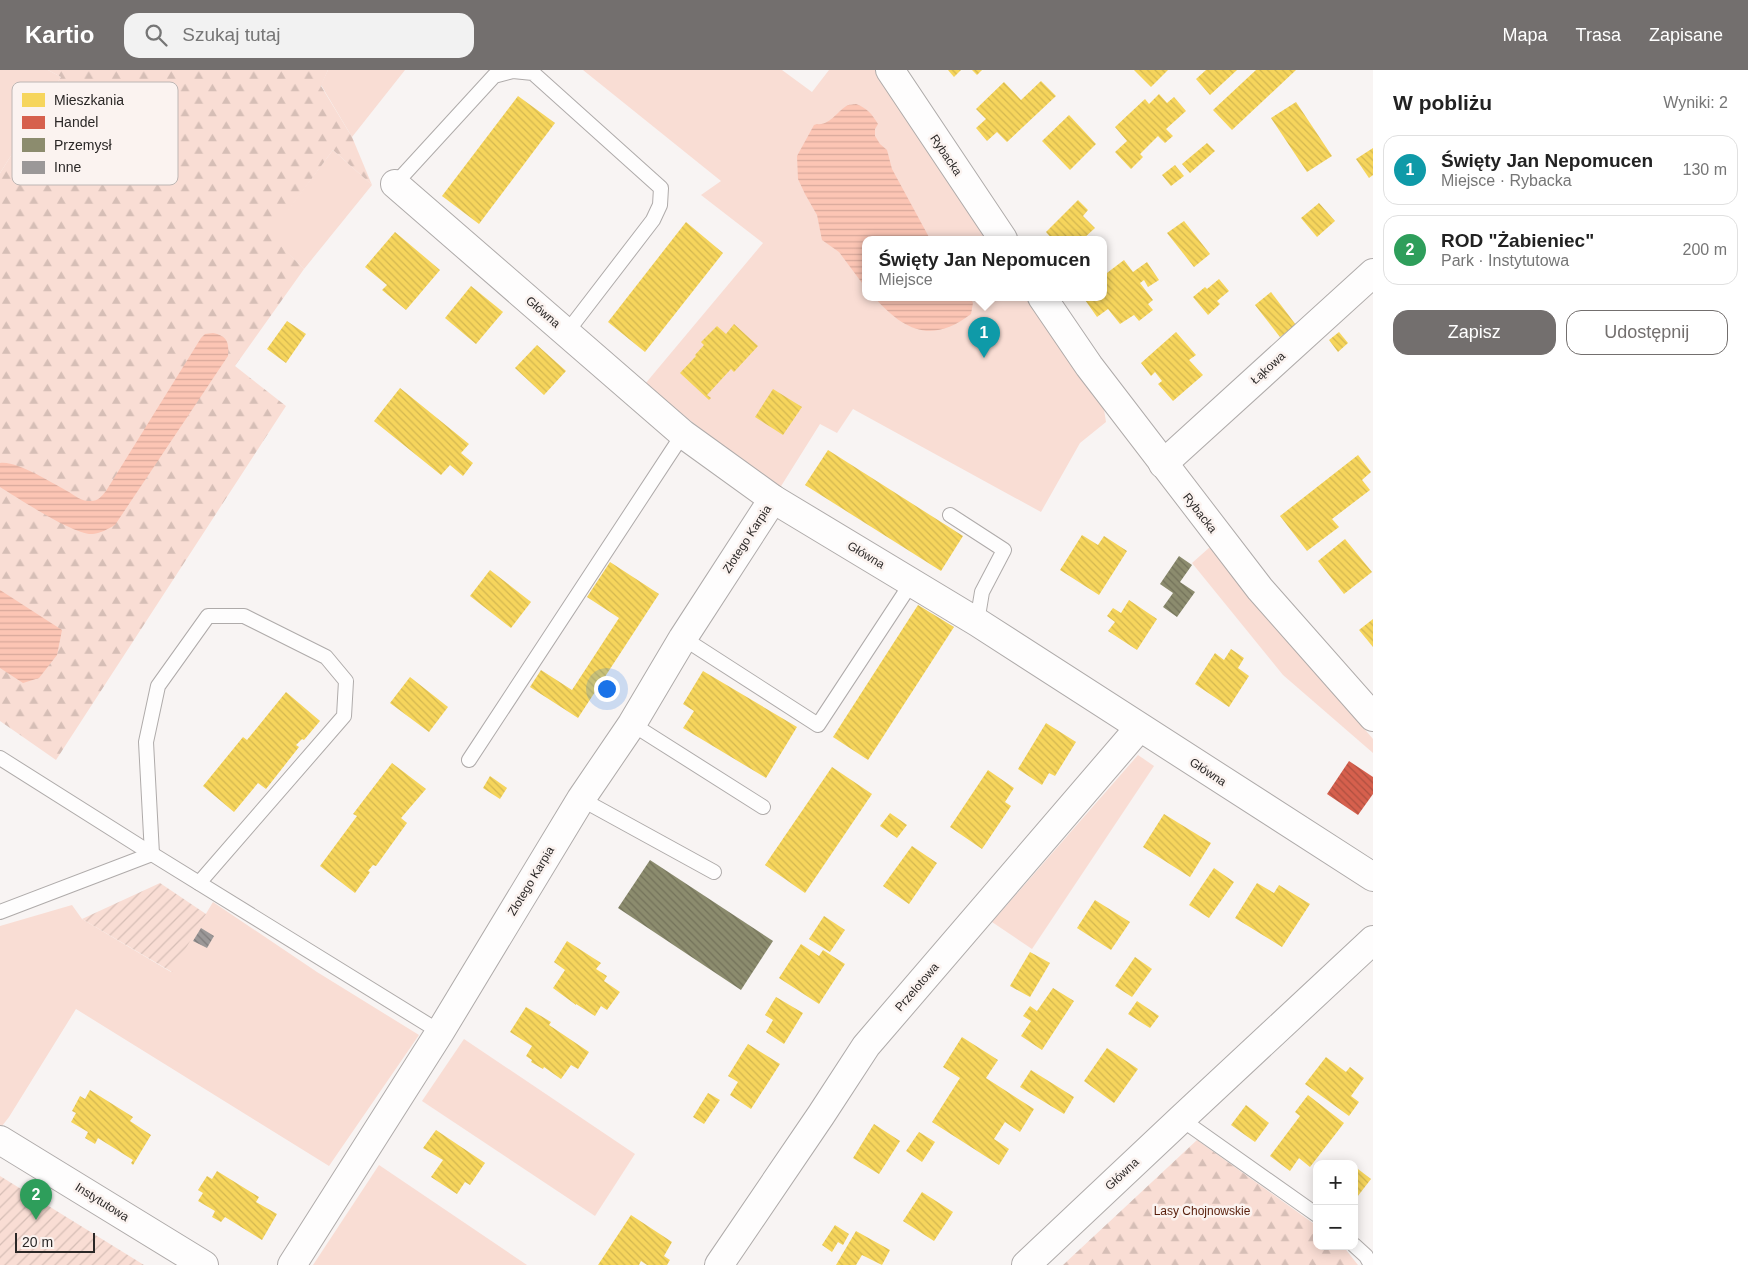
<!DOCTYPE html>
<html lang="pl">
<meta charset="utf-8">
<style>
body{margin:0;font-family:Arial,sans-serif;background:#f2f2f2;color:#222}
.controls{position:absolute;right:15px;bottom:15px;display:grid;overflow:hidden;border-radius:10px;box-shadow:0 2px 12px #0003}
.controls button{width:45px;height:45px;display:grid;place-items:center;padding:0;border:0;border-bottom:1px solid #e0e0e0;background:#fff;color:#222;font:25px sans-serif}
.scale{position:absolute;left:15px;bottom:12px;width:80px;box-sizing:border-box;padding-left:5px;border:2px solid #2b2827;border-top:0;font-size:14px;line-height:18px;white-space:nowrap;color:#2b2827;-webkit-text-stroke:4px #fbf3f0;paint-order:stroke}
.you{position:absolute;left:606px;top:618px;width:18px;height:18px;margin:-12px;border:4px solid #fff;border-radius:50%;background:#1a73e8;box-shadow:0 0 0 8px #1a73e833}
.badge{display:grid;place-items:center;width:32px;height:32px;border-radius:50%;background:#736f6e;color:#fff;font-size:16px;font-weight:700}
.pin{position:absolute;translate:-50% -41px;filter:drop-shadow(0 1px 2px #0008)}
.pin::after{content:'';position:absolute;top:26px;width:18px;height:15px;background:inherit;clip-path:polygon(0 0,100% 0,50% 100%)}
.popup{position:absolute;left:862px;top:166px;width:245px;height:65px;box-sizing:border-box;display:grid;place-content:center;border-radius:10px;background:#fff;filter:drop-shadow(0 1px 4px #0005);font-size:16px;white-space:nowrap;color:#767676}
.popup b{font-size:19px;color:#222}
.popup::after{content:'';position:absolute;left:50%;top:100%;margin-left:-10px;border:10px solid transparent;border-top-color:#fff}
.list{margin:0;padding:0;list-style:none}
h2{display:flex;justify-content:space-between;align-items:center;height:65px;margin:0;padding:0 20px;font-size:21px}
h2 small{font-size:16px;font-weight:400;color:#767676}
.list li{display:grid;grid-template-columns:32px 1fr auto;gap:15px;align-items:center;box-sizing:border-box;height:70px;margin:0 10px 10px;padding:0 10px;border:1px solid #e0e0e0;border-radius:15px}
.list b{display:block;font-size:19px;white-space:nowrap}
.list p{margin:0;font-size:16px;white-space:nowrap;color:#767676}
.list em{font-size:16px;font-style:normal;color:#767676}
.actions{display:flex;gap:10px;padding:15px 20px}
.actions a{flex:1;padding:11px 0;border:1px solid #736f6e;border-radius:15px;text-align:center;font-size:18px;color:#736f6e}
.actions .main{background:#736f6e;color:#fff}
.icon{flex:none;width:28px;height:28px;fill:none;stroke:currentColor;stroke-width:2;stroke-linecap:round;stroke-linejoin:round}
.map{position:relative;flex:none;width:1373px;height:1195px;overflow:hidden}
header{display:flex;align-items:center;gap:30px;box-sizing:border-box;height:70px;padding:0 25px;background:#736f6e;color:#fff}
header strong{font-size:24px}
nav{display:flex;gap:28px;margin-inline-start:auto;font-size:18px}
.search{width:350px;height:45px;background:#f2f2f2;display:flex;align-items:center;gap:12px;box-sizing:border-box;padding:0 18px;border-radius:15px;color:#767676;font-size:19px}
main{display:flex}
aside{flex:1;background:#fff}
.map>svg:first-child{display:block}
.green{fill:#f9ddd4}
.forest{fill:url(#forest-firs)}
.garden{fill:url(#garden-furrows)}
.water{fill:url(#water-rules)}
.homes{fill:url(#homes-back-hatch)}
.shops{fill:url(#shops-back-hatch)}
.industry{fill:url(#industry-back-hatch)}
.building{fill:url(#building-back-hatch)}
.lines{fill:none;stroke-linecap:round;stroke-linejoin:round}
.lane-casing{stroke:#afabaa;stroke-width:16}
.street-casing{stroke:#afabaa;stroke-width:30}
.lane{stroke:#fefdfd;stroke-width:14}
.street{stroke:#fefdfd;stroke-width:28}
.labels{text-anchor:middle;stroke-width:5;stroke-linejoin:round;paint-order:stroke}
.street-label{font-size:12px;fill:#2b2827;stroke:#fbf3f0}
.park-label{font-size:12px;fill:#591f0c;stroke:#fbf3f0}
.key{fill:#fbf3f0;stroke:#bdb6b4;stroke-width:1}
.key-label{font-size:14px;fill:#2b2827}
</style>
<header>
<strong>Kartio</strong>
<div class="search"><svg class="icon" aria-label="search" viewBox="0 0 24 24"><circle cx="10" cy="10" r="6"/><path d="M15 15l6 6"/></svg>Szukaj tutaj</div>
<nav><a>Mapa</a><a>Trasa</a><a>Zapisane</a></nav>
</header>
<main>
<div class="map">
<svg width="1373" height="1195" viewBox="0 0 1373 1195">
<defs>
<pattern id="forest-firs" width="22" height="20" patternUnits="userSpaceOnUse" patternTransform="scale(1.25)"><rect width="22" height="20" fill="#f9ddd4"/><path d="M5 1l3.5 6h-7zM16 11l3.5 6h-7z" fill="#d6beb6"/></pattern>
<pattern id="garden-furrows" width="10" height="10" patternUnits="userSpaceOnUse" patternTransform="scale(1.25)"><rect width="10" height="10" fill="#f9ddd4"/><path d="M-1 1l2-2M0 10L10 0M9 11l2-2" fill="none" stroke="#d6beb6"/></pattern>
<pattern id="water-rules" width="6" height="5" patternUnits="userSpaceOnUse" patternTransform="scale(1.25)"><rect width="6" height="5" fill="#fcc5b4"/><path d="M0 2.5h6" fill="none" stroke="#d8a99b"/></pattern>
<pattern id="homes-back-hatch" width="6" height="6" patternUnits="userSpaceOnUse" patternTransform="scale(1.25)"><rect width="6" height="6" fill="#f6d55c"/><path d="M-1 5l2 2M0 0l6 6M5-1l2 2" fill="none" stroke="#d3b750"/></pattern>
<pattern id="shops-back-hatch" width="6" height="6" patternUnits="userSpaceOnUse" patternTransform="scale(1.25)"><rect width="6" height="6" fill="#d6604d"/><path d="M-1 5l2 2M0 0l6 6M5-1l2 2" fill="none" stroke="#ae4f40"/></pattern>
<pattern id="industry-back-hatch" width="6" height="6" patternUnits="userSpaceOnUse" patternTransform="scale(1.25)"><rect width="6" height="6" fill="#8c8c6e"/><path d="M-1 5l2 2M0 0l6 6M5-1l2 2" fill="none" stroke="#73725a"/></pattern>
<pattern id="building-back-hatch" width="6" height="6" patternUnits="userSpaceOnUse" patternTransform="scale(1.25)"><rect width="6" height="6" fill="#9b9898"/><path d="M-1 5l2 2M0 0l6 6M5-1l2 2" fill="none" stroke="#7f7c7c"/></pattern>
</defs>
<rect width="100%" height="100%" fill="#f8f4f3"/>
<!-- green -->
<g class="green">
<polygon points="0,0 48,0 61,7 0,103"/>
<polygon points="328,0 405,0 352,67 321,15"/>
<polygon points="583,0 782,0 812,22 829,0 880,0 993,169 865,169 865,227 1031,227 1103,333 1106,352 1080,373 1041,442 853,339 837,363 820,354 778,421 645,314 763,173 701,125 721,111"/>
<polygon points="333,80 372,115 304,199 269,165"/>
<polygon points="1210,477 1373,669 1373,683 1283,605 1192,493"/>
<polygon points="1138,685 1154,696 1032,879 992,852"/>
<polygon points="213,832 317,902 419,965 329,1096 76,939 9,1047 2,1056 0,1055 0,856 72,835 82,849 171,902"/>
<polygon points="464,969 635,1084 595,1146 422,1031"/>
<polygon points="379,1095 527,1195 313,1195"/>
</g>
<!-- forest -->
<g class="forest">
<polygon points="48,0 328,0 321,16 352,67 372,115 333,80 270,165 304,199 235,296 286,336 56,690 0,651 0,103 61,7"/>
<polygon points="1197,1070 1317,1156 1317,1176 1343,1176 1358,1195 1063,1195"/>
</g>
<!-- garden -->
<g class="garden">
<polygon points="160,813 206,844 172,902 82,849"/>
<polygon points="0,1106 144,1195 0,1195"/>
</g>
<!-- water -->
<g class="water">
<path d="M856,34C867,38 872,44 878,54L875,59V66L880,74L887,80L892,99L930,169H865V217L839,182L822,170L817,145L805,124L798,109L797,86L814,55L817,54C830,56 838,40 848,35C849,35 856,34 856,34Z"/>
<path d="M874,227H970L973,233L971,244C932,274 904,261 874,227Z"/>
<path d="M213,263C228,266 229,273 228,286L115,455C108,459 101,463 93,464C75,466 18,428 0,417V393C16,390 54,414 69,422C75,426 83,432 91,431C98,431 102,426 106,421L201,268L205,264Z"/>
<polygon points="0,520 62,560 57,585 39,608 23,613 0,598"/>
</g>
<!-- homes -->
<g class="homes">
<polygon points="948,0 961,0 954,7"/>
<polygon points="972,0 982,0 977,5"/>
<polygon points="1134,0 1168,0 1151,17"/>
<polygon points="1206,0 1237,0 1210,25 1196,9"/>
<polygon points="1256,0 1296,0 1232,60 1213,40"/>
<polygon points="1041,11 1056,26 1007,72 997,62 987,71 976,58 986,49 976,39 1004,12 1021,30"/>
<polygon points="1159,24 1167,33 1174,27 1186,41 1166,59 1173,66 1165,73 1158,66 1140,84 1143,87 1131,99 1115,82 1127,71 1115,57 1145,29 1149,34"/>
<polygon points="518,26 555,53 479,154 442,126"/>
<polygon points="1296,32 1332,86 1307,102 1271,48"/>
<polygon points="1069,45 1096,74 1070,100 1042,71"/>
<polygon points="1207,73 1215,81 1190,103 1182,94"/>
<polygon points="1373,78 1373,105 1369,108 1356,89"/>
<polygon points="1175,95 1184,106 1171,116 1162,105"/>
<polygon points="1078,130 1088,140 1083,146 1095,158 1083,169 1052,169 1046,162"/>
<polygon points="1319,133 1335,151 1317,167 1301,148"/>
<polygon points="1184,151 1210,184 1194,197 1167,163"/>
<polygon points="686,152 723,183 645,282 608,252"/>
<polygon points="395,162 440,200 406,240 382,220 387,215 365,197"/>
<polygon points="1124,190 1133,202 1147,192 1159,210 1148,217 1144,210 1140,213 1153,230 1148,234 1153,240 1139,251 1134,245 1120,254 1108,239 1097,247 1083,227 1103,227 1103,206"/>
<polygon points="1219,209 1229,221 1217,231 1220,234 1208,245 1193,227 1205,217 1207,219"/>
<polygon points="471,216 503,242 476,274 445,248"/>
<polygon points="1271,222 1296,255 1280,267 1255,235"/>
<polygon points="287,251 306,264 286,293 267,279"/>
<polygon points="734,254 758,276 734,302 731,299 707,325 711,328 709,330 680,303 696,286 695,285 704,275 701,272 717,256 726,264"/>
<polygon points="1176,262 1196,285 1189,290 1203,305 1173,331 1158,314 1162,311 1155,302 1151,306 1141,293"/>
<polygon points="1339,262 1348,273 1338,282 1329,270"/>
<polygon points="537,275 566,301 544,325 515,298"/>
<polygon points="400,318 469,374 461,383 473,393 463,406 450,395 441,405 374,351"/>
<polygon points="773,319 802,337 783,365 755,347"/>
<polygon points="828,380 963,466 941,501 805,415"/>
<polygon points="1358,385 1371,402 1362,410 1370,420 1332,449 1339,457 1307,481 1280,446"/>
<polygon points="1082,465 1098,475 1104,466 1127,481 1099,525 1060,500"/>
<polygon points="1345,469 1372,502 1344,524 1318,491"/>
<polygon points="610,492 659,524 578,648 530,617 541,600 572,620 619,548 587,527"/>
<polygon points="490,500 531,532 511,558 470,526"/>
<polygon points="1129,530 1157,549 1137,580 1108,561 1115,552 1107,546 1113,538 1121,543"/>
<polygon points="918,535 954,557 868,690 833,667"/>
<polygon points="1373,549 1373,577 1359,560"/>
<polygon points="1231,579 1244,588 1238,598 1249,606 1229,637 1195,614 1215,583 1224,590"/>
<polygon points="703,601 797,657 766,708 683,658 694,641 683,634"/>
<polygon points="410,607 448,637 429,662 390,633"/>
<polygon points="286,622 320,651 304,670 302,669 296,675 299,677 266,719 258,713 234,742 203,716 243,667 247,670"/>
<polygon points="1046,653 1076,672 1055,706 1049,703 1042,715 1018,699"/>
<polygon points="392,693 426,719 401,748 407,753 376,796 373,795 368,801 370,802 355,823 320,796 357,746 353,744"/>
<polygon points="832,697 872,724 805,823 765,795"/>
<polygon points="988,700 1014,718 1005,732 1011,736 982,779 950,757"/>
<polygon points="490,706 507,718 500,729 483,718"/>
<polygon points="890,743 907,755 897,768 880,756"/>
<polygon points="1164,744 1211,773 1190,807 1143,777"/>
<polygon points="912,776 937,793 909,834 883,816"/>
<polygon points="1214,798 1234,812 1209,848 1189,835"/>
<polygon points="1257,813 1274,823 1279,815 1310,834 1282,877 1235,848"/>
<polygon points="1095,830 1130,852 1111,880 1077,858"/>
<polygon points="824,846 845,860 830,882 809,869"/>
<polygon points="567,871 601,893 596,899 607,906 604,911 620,922 607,940 601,936 595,946 576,934 576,935 553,918 565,900 554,892"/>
<polygon points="801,874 819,886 823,880 845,894 819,934 779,908"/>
<polygon points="1030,882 1050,893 1030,927 1010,916"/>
<polygon points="1135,887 1152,899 1132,927 1115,916"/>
<polygon points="1053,918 1074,931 1042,980 1021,966 1031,951 1023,946 1030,936 1037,941"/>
<polygon points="776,927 803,943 784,974 766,962 773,950 765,945"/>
<polygon points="1137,931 1159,946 1150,958 1128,944"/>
<polygon points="526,937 551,952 549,955 589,982 578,999 571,995 561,1009 544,997 543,999 531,992 532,990 526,986 532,976 510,962"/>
<polygon points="962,967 998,990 986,1008 1034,1039 1020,1062 1005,1052 994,1069 1009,1079 999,1095 932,1052 960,1008 943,997"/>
<polygon points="748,974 780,994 751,1039 730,1025 738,1012 728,1006"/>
<polygon points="1107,978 1138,999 1114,1033 1084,1011"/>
<polygon points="1326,987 1346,1002 1350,997 1364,1008 1351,1026 1359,1032 1349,1046 1305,1014"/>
<polygon points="1031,1000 1074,1027 1064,1044 1020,1017"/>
<polygon points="90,1020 133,1047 130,1051 151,1065 133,1095 131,1093 133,1090 98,1068 95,1074 85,1068 88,1062 71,1052 76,1043 72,1041 80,1026 85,1029"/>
<polygon points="708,1023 720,1030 704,1054 693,1047"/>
<polygon points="1308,1025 1344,1053 1310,1097 1299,1088 1290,1101 1270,1086 1300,1046 1295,1042"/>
<polygon points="1246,1035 1269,1053 1255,1072 1231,1055"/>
<polygon points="874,1054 900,1071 879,1104 853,1088"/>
<polygon points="436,1060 485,1093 470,1115 465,1112 457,1124 431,1107 443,1090 423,1078"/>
<polygon points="919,1062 935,1072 922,1092 906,1081"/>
<polygon points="1354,1096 1371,1109 1354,1131"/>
<polygon points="217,1101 259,1127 256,1132 277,1144 262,1170 225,1147 221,1152 212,1147 215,1141 198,1131 203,1123 198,1120 207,1106 212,1109"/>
<polygon points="922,1122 953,1142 934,1171 903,1151"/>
<polygon points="631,1145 672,1172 664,1186 670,1190 667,1195 647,1195 641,1191 639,1195 598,1195"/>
<polygon points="835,1155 849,1164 843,1175 838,1172 832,1182 822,1175"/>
<polygon points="856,1161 890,1180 882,1195 862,1185 856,1195 836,1195"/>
</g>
<!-- shops -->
<polygon class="shops" points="1349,691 1373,707 1373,724 1358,745 1327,724"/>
<!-- industry -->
<g class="industry">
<polygon points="1179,486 1192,495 1180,512 1195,522 1177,547 1163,537 1173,523 1160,514"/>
<polygon points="650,790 773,871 741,920 618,838"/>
</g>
<!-- building -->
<polygon class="building" points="201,858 214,866 207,878 193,871"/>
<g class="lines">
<!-- lane casing -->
<g class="lane-casing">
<g id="lane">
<polyline points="395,114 494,6 513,1 533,3 661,118 660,135 653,150 567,262"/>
<polyline points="950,445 1004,480 982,522 977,552"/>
<polyline points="683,568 818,655 912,512"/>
<polyline points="632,654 763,737"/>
<polyline points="0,688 152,784 440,962"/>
<polyline points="469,690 683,364"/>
<polyline points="581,729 714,802"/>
<polyline points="0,842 152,784 146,672 158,616 208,546 244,546 326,587 346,611 344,646 199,813"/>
<polyline points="1181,1049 1317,1145"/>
<polyline points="1354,1175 1366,1186 1371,1195"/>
</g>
</g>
<!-- street casing -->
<g class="street-casing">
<g id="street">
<polyline points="890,0 1003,169"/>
<polyline points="395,114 683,364 773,429 977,552 1373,807"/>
<polyline points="1042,227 1089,296 1260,519 1373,647"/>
<polyline points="1163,394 1373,203"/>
<polyline points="0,1070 204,1195"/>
<polyline points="292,1195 440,962 581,729 632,654 683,568 773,429"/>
<polyline points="719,1195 821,1045 866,976 1139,658"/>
<polyline points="1026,1195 1181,1049 1373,870"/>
</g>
</g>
<!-- lane -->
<use href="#lane" class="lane"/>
<!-- street -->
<use href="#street" class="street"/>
</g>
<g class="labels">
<!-- street labels -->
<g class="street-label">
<text transform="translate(946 85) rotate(56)" y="4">Rybacka</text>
<text transform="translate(543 242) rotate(41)" y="4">Główna</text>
<text transform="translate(1268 298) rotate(-42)" y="4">Łąkowa</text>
<text transform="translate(1200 443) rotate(52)" y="4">Rybacka</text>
<text transform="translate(747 469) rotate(-57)" y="4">Złotego Karpia</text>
<text transform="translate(866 485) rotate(31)" y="4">Główna</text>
<text transform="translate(1208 702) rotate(33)" y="4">Główna</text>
<text transform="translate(531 811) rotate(-59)" y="4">Złotego Karpia</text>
<text transform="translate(917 917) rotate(-49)" y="4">Przelotowa</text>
<text transform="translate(1122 1104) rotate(-43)" y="4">Główna</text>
<text transform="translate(102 1132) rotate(32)" y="4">Instytutowa</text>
</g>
<!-- park labels -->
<g class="park-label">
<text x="1202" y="1145">Lasy Chojnowskie</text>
</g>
</g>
<!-- legend -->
<rect x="12" y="12" width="166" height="103" rx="8" class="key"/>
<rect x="22" y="23" width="23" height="14" fill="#f6d55c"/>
<rect x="22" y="46" width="23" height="13" fill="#d6604d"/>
<rect x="22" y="68" width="23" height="14" fill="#8c8c6e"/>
<rect x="22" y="91" width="23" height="13" fill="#9b9898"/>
<g class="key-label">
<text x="54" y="35">Mieszkania</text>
<text x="54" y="57">Handel</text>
<text x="54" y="80">Przemysł</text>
<text x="54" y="102">Inne</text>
</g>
</svg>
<div class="controls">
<button>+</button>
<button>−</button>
</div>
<div class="scale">20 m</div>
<div class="you"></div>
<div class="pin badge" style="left:984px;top:288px;background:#0f9aa8">1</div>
<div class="popup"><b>Święty Jan Nepomucen</b>Miejsce</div>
<div class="pin badge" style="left:36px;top:1150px;background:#2e9e5b">2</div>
</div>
<aside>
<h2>W pobliżu<small>Wyniki: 2</small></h2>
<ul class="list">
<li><span class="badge" style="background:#0f9aa8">1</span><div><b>Święty Jan Nepomucen</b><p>Miejsce · Rybacka</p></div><em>130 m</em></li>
<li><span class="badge" style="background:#2e9e5b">2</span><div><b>ROD &quot;Żabieniec&quot;</b><p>Park · Instytutowa</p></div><em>200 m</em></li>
</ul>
<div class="actions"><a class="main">Zapisz</a><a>Udostępnij</a></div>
</aside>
</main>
